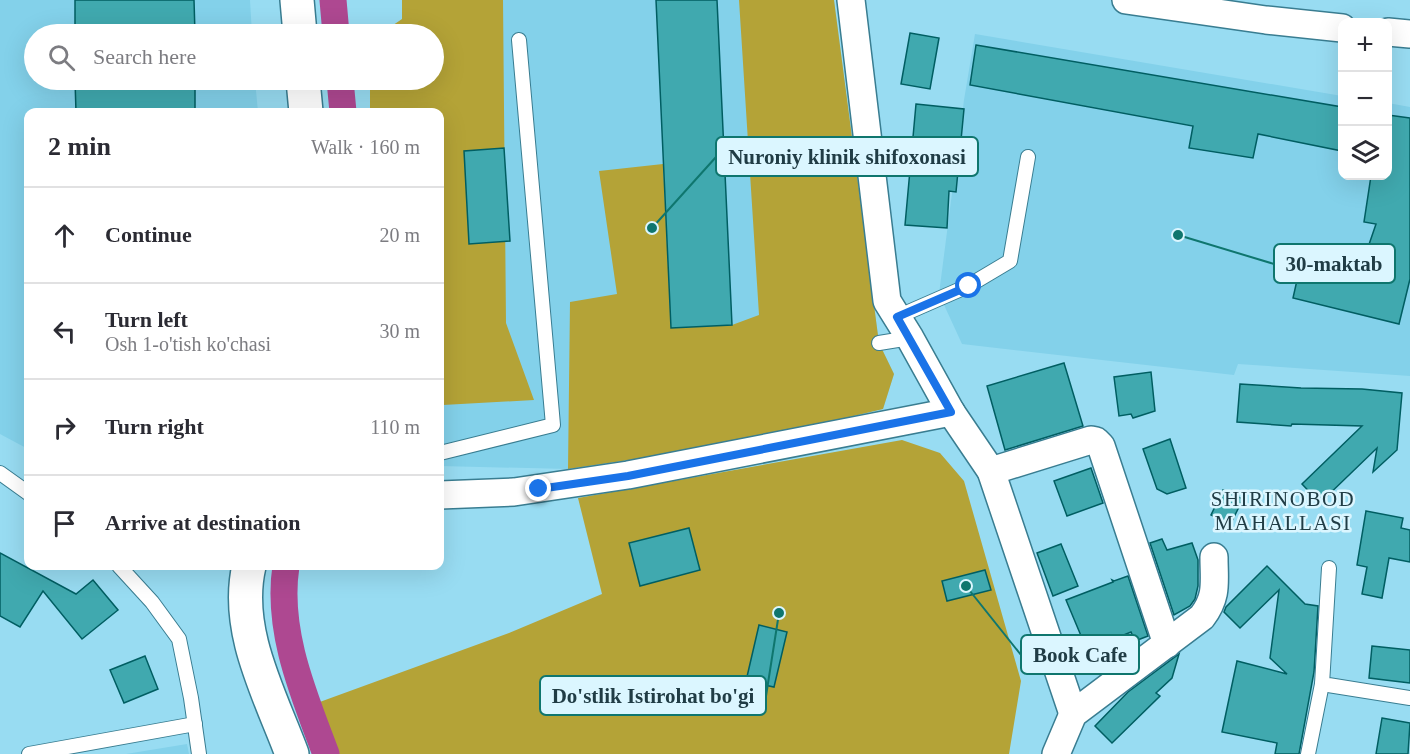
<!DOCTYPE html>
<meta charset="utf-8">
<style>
body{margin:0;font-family:"Times New Roman",serif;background:#f7f7f7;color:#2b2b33}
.controls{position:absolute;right:18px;top:18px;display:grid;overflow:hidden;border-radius:12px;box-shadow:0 6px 24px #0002}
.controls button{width:54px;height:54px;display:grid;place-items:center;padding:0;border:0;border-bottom:2px solid #e1e1e2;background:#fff;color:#2b2b33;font:30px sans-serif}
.stop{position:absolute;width:18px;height:18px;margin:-14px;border:4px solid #1a73e8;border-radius:50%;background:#fff}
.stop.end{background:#1a73e8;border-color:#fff;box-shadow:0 2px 6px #0008}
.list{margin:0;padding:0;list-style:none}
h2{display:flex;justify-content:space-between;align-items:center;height:78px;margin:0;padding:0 24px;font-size:26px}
h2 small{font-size:20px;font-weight:400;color:#7c7c81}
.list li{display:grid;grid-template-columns:39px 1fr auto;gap:18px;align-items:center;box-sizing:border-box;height:96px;padding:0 24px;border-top:2px solid #e1e1e2}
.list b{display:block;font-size:22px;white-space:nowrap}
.list p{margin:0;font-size:20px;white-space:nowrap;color:#7c7c81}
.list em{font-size:20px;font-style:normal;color:#7c7c81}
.icon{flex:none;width:33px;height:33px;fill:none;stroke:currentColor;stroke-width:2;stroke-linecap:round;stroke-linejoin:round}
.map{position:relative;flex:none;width:1410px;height:754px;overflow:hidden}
.search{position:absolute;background:#fff;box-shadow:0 6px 24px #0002;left:24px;top:24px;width:420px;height:66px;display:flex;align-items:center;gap:15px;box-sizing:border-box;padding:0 21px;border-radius:33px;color:#7c7c81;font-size:22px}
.panel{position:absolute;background:#fff;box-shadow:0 6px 24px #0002;left:24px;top:108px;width:420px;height:462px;border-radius:12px}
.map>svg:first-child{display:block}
.built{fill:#83d1ea}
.forest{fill:#b4a337}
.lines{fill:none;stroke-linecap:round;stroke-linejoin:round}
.canal{stroke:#ae4891;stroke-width:27}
.building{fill:#40a9af;stroke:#005e62;stroke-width:1.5}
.service-casing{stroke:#397d91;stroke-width:16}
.minor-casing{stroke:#397d91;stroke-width:30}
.tertiary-casing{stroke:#397d91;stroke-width:36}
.service{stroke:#fff;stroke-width:14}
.minor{stroke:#fff;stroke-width:27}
.tertiary{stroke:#fff;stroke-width:33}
.route{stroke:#1a73e8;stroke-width:8}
.labels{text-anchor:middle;stroke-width:5;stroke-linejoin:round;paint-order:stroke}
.neighbourhood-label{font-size:21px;letter-spacing:1.5px;fill:#203c45;stroke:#dbf6ff}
.leader{fill:none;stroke:#0f766e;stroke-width:2}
.callout-dot{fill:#0f766e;stroke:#dbf6ff;stroke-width:2}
.callout{fill:#dbf6ff;stroke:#0f766e;stroke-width:2}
.callout-label{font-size:21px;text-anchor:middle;font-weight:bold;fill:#203c45}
</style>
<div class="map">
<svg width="1410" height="754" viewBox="0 0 1410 754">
<rect width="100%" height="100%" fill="#98dcf2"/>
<!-- built -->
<g class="built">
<polygon points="0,0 250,0 252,34 34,34 34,80 255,80 258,112 28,112 28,449 0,434"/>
<polygon points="407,0 834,0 879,343 894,374 883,409 731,445 568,469 440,466 440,112 434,80 434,34"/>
<polygon points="975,34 1342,96 1342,176 1388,176 1388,103 1410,107 1410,376 1238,364 1234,375 962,344 939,294 964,100"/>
<polygon points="187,744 189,754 126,754"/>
</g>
<!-- forest -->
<g class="forest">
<polygon points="402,0 503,0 506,323 534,400 443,405 440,397 440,112 370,112 370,80 434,80 434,34 380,34 402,19"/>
<polygon points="739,0 834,0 879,343 894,374 883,409 731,445 568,469 570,302 617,294 599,171 663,164 671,328 732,325 759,315"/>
<polygon points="902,440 940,453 964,481 1021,681 1009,754 336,754 317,703 509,633 602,594 578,498"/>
</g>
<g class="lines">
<!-- canal -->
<g class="canal">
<polyline points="333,0 336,34"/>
<polyline points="340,80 343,112"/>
<path d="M286,566C276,631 304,695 326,754"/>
</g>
</g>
<!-- building -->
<g class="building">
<polygon points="75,0 194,0 195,34 75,34"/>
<polygon points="656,0 717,0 732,325 671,328"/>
<polygon points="910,33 939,38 930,89 901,84"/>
<polygon points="976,45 1342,107 1342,151 1258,134 1253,158 1189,148 1193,126 970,85"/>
<polygon points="75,80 195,80 195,112 76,112"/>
<polygon points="916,104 964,109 956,192 949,191 947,228 905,225"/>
<polygon points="1388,115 1410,118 1410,279 1399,324 1293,298 1304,249 1363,262 1376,224 1364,222 1371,176 1388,176"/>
<polygon points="504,148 510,241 469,244 464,151"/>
<polygon points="1064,363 1083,426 1005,450 987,386"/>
<polygon points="1151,372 1155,411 1133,418 1131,414 1119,416 1114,377"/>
<polygon points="1240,384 1301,388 1362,389 1402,393 1397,450 1373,472 1377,448 1320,503 1302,484 1362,426 1292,424 1291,426 1237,422"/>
<polygon points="1170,439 1186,488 1167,494 1157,489 1143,449"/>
<polygon points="1091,468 1103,503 1067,516 1054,481"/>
<polygon points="1223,490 1243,499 1230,525 1211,515"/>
<polygon points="1366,511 1403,518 1401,528 1410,530 1410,562 1389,558 1382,598 1362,594 1367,567 1357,565"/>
<polygon points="689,528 700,570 640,586 629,543"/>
<polygon points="1162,539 1167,550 1192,543 1198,560 1198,586 1195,599 1190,606 1174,615 1150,543"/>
<polygon points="1061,544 1078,586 1053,596 1037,553"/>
<polygon points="0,553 76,594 93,580 118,610 82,639 43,591 20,627 0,616"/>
<polygon points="1267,566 1305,604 1318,606 1314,672 1299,754 1275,754 1277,743 1222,732 1237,661 1287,674 1270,658 1279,590 1240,628 1224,612 1226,607"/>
<polygon points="985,570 991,590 947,601 942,581"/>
<polygon points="1128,576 1148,636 1135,641 1131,632 1087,650 1066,600 1113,582 1112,580 1114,581"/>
<polygon points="759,625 787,632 774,687 746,681"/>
<polygon points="1372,646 1410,650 1410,683 1369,678"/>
<polygon points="1179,654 1172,678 1156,693 1160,696 1112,743 1095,726 1128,692"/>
<polygon points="145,656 158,689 124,703 110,670"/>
<polygon points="1382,718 1410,723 1408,754 1376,754"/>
</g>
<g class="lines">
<!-- service casing -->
<g class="service-casing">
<g id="service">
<polyline points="897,317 968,286 1010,261 1028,157"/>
<polyline points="879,343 910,338"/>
<polyline points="440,453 553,425 519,40"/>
<polyline points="0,473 28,493"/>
<polyline points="119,566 152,602 179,639 191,698 199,754"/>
<polyline points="1329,568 1322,684 1410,698"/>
<polyline points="29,754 195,724"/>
<polyline points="1308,754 1322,684"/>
</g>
</g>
<!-- minor casing -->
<g class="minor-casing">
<g id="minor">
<polyline points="851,0 887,301 910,338 951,412 991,471 1073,714"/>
<polyline points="1126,0 1266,20 1342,28"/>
<polyline points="1388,32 1410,34"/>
<polyline points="991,471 1091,440 1096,441 1101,446 1167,644"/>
<polyline points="440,495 514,492 628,475 951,412"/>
<path d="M1056,754L1073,714L1202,617C1218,596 1214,582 1214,557"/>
</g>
</g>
<!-- tertiary casing -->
<g class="tertiary-casing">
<g id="tertiary">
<polyline points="297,0 300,34"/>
<polyline points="303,80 306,112"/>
<path d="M249,566C234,630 270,695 292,754"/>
</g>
</g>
<!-- service -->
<use href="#service" class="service"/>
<!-- minor -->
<use href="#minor" class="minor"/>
<!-- tertiary -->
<use href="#tertiary" class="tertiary"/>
</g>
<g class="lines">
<!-- route -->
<polyline class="route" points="539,489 628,476 951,412 897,317 969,286"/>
</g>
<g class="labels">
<!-- neighbourhood labels -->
<g class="neighbourhood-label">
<text x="1283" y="506">SHIRINOBOD<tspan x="1283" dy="24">MAHALLASI</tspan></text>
</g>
</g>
<!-- callouts -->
<path class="leader" d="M652 228L716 157M1178 235L1274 264M966 586L1021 655M779 613L766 696"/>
<g class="callout-dot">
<circle cx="652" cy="228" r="6"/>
<circle cx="1178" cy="235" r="6"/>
<circle cx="966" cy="586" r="6"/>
<circle cx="779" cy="613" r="6"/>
</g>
<g class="callout">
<rect x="716" y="137" width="262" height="39" rx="6"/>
<rect x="1274" y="244" width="121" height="39" rx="6"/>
<rect x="1021" y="635" width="118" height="39" rx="6"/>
<rect x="540" y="676" width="226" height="39" rx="6"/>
</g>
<g class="callout-label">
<text x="847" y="164">Nuroniy klinik shifoxonasi</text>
<text x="1334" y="271">30-maktab</text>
<text x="1080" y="662">Book Cafe</text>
<text x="653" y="703">Do'stlik Istirohat bo'gi</text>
</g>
</svg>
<div class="controls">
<button>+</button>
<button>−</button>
<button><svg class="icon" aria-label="layers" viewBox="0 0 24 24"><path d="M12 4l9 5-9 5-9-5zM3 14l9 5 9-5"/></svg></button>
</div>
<div class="stop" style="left:969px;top:286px"></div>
<div class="stop end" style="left:539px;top:489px"></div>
<div class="search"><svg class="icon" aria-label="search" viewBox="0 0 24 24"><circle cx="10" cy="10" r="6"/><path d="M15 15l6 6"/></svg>Search here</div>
<section class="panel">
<h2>2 min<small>Walk · 160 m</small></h2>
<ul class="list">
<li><svg class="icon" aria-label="ahead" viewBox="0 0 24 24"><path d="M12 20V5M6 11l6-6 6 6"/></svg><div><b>Continue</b></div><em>20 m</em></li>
<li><svg class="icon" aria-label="left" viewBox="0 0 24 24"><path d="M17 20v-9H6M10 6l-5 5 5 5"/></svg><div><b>Turn left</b><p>Osh 1-o'tish ko'chasi</p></div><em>30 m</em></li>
<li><svg class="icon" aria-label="right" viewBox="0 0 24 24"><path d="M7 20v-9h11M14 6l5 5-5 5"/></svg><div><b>Turn right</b></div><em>110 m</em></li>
<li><svg class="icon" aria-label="arrive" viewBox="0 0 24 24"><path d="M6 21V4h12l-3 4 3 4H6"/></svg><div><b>Arrive at destination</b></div></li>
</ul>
</section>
</div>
